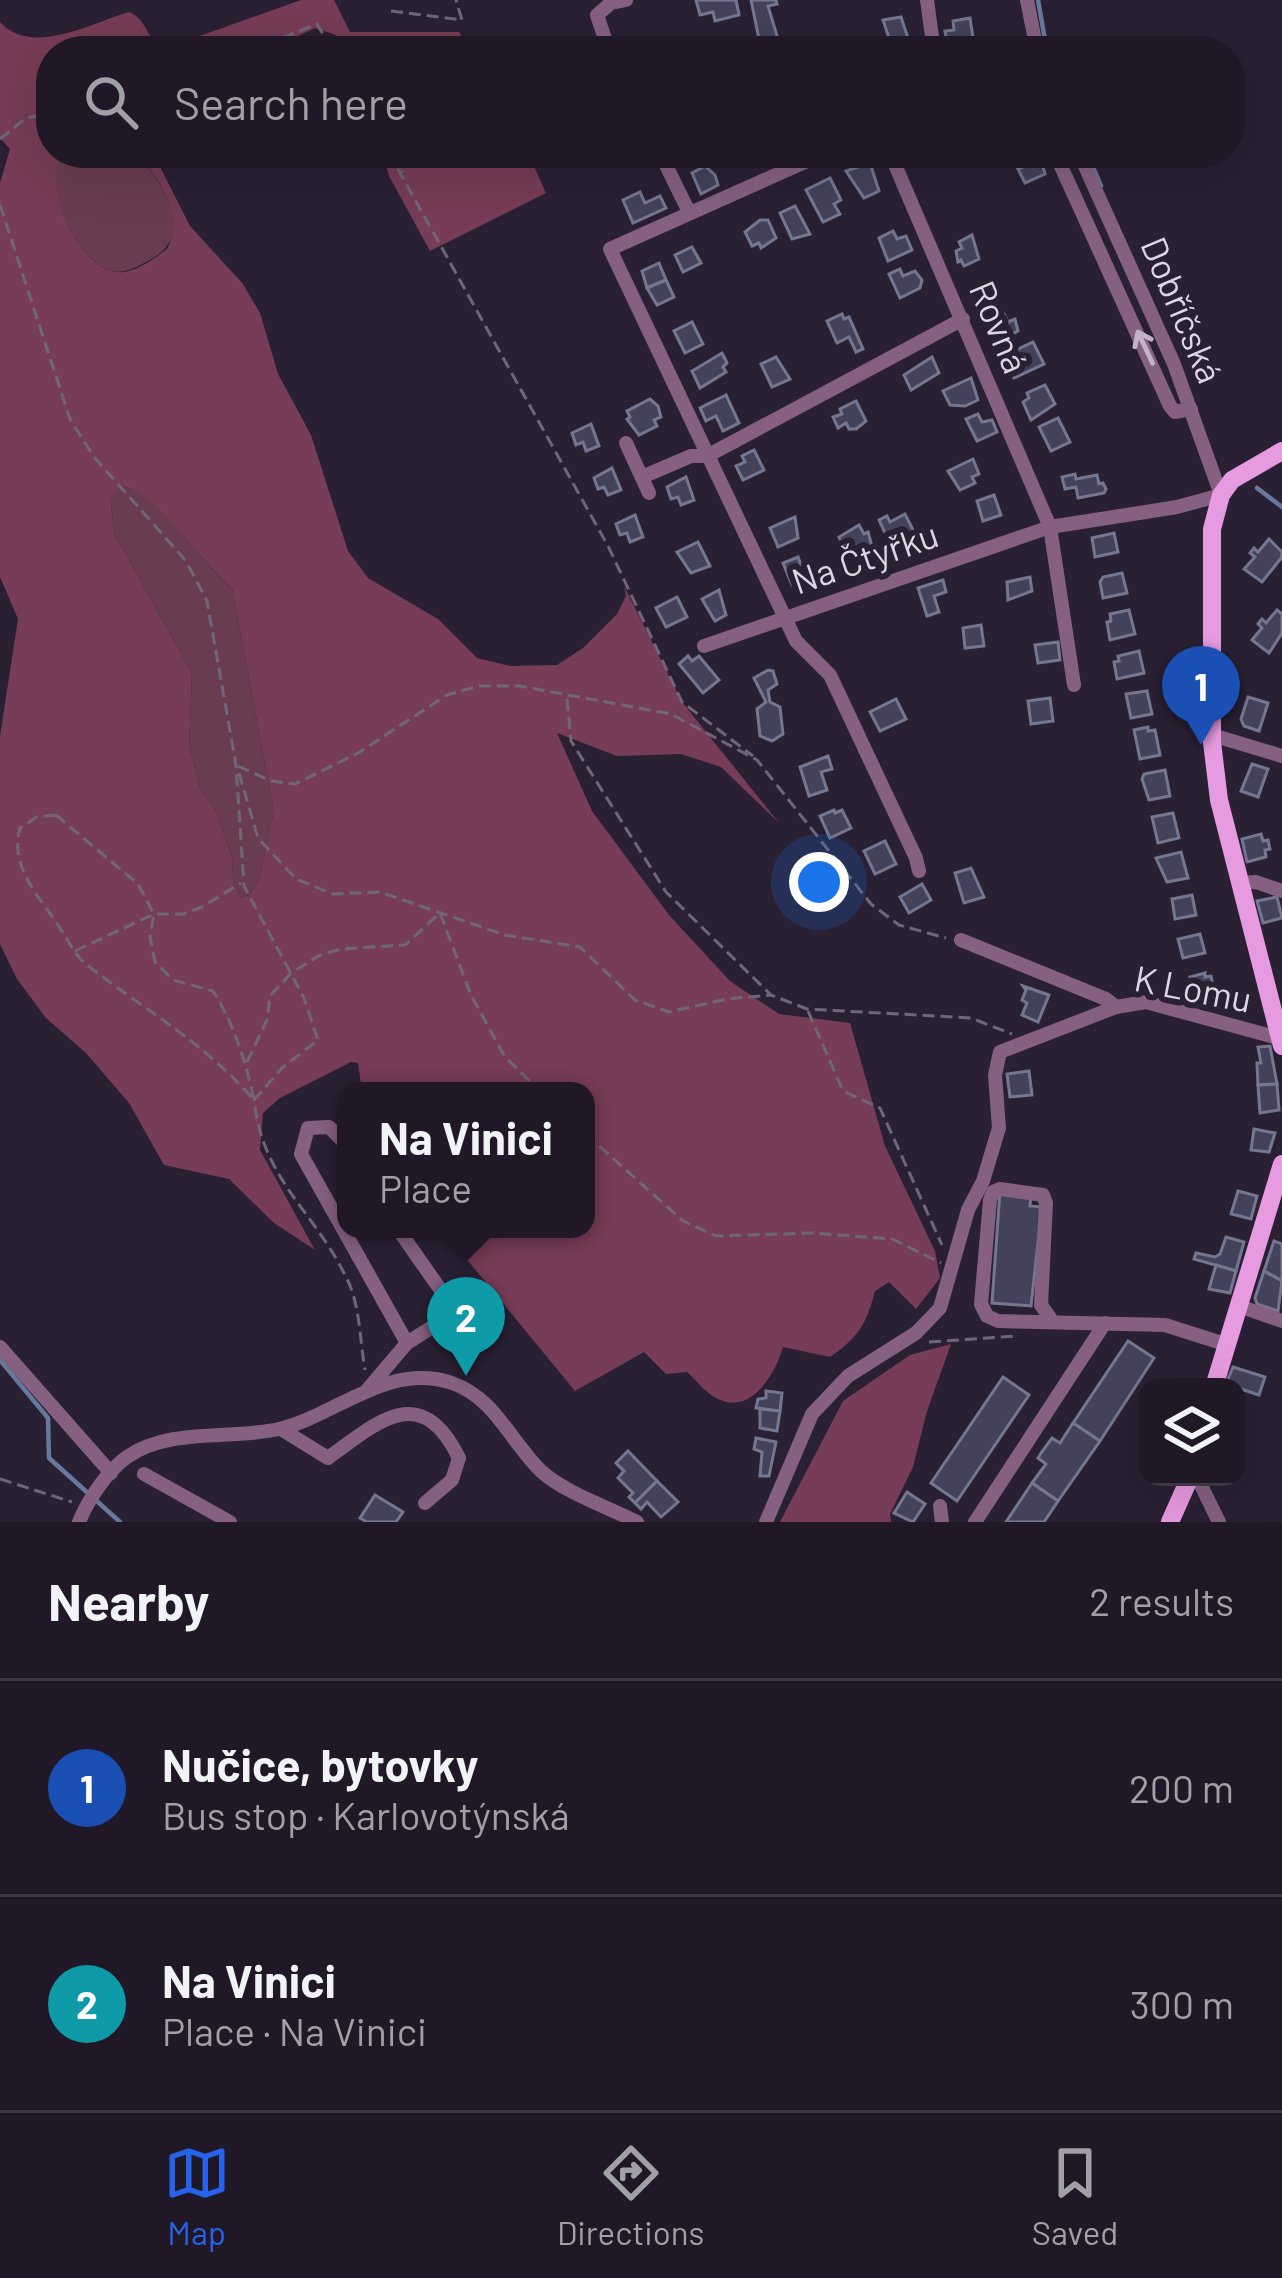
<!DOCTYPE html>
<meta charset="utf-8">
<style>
body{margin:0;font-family:Barlow,sans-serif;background:#2d2533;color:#f1f3f6}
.controls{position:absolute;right:36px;bottom:36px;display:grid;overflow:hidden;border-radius:24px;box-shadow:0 12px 48px #0002}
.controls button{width:108px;height:108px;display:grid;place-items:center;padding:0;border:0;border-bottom:3px solid #3d3744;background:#201827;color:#f1f3f6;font:60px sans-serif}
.you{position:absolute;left:819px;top:882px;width:42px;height:42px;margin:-30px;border:9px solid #fff;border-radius:50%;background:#1a73e8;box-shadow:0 0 0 18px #1a73e833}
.badge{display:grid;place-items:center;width:78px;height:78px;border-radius:50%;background:#2563eb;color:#fff;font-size:39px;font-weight:700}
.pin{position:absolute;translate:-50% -99px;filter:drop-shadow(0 3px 6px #0008)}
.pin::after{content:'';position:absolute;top:63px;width:42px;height:36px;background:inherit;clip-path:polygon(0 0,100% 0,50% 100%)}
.popup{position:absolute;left:337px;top:1082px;width:258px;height:156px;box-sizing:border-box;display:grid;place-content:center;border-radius:24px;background:#201827;filter:drop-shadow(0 3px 9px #0005);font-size:39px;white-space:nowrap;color:#a2a0a7}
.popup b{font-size:45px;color:#f1f3f6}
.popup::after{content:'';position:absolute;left:50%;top:100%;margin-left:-24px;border:24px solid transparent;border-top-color:#201827}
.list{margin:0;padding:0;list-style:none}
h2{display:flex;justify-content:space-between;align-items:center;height:156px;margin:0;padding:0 48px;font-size:51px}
h2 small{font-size:39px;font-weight:400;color:#a2a0a7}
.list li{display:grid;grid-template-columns:78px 1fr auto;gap:36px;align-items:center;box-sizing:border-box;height:216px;padding:0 48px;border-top:3px solid #3d3744}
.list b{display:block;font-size:45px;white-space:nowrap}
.list p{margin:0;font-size:39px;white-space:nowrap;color:#a2a0a7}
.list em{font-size:39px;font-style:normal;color:#a2a0a7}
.icon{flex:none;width:66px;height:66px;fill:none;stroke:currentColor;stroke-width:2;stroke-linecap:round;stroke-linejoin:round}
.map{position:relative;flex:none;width:1282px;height:1522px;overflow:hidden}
.search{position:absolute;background:#201827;box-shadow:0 12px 48px #0002;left:36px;right:36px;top:36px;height:132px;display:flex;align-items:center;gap:30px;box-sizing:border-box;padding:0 42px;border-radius:48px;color:#a2a0a7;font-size:45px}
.sheet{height:588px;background:#201827}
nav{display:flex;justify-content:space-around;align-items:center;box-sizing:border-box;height:168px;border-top:3px solid #3d3744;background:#201827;font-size:33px;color:#a2a0a7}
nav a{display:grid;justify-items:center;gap:6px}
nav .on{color:#2563eb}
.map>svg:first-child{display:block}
.green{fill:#6a3c51}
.forest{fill:#773c57;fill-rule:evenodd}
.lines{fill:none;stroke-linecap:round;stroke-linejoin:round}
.stream{stroke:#67789f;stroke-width:4.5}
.building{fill:#43425a;stroke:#757690;stroke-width:3}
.path{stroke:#6f6778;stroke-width:3;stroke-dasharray:12 6;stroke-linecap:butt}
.minor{stroke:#856081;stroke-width:14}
.major{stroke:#e69adf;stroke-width:18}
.oneway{stroke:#c3b3c6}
.labels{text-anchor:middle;stroke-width:12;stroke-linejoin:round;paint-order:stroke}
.street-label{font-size:36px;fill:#ddd6e4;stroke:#2a2034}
</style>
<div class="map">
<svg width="1282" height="1522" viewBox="0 0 1282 1522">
<rect width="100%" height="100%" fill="#2a2034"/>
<!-- green -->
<g class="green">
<path d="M64,153H138C163,187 201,235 146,262C135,268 123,274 111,271C76,260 38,183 64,153Z"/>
<path d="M119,486C159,487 199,564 232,588L274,812L259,879L249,895L239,898L233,881L232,857L215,809L200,787L189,747L192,673L114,533L111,502Z"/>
</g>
<!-- forest -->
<g class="forest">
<path d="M301,0H334L350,32H459L471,51H345L336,35L315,28L265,51H51V153H64C37,184 83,279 124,272C139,270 155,258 167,249C186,215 159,180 138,153H153L190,226L243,284L260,313L278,374L311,435L348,551L368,578L438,619L477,658L510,666L557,665L583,648L617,614L626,596L624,586L682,702L779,823L721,767L681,754L617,756L557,733L592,811L669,915L730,981L779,1014L850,1023L885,1146L935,1251L940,1278L916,1309L889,1282L875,1291C867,1323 858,1338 830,1357L783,1347C775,1374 751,1417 716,1398C706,1393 696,1380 687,1372L666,1374L644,1352L575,1391L442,1229H586V1091H362L358,1063L351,1062L280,1098L263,1113L260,1150L315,1250L274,1223L229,1179L164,1165L129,1103L86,1053L46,1018L17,979L0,944V736L18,619L0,577V183L10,149L0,138V22C31,57 92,23 129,12C147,19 147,40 163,49ZM120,486C154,487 201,564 232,588L274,812L259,879L249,895L240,898L233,881L232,857L215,809L200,787L189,747L192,673L114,533L111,502Z"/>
<polygon points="382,153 528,153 546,193 430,251 389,176"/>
<polygon points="951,1344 927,1411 913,1467 890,1514 891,1522 780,1522 843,1401 910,1355"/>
</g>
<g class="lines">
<!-- stream -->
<g class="stream">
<polyline points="1038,0 1047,51"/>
<polyline points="1087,153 1101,186"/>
<polyline points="1257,488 1282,507"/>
<polyline points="0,1360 48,1418 49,1458 120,1522"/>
</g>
</g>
<!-- building -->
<g class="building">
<polygon points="696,0 736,0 739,15 715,21 713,12 700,15"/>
<polygon points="751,0 776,0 777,4 768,6 778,39 760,44"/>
<polygon points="901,17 910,44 892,47 883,20"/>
<polygon points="970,18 974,44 948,48 945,31 954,30 953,21"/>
<polygon points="1041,159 1045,174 1025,183 1018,169"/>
<polygon points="870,163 879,191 864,198 846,171"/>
<polygon points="705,166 715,175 718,185 701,194 692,173"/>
<polygon points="830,178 841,200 834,204 840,214 823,222 806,190"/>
<polygon points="640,192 645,203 660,196 666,208 633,223 623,200"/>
<polygon points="795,206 810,234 792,239 780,213"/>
<polygon points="760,220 768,220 776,238 761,248 759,243 752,246 745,232"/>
<polygon points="893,231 897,239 906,236 912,250 888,261 879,238"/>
<polygon points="972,235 979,259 964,266 961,260 958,262 956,251 962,248 959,242"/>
<polygon points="692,247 701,263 683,272 675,255"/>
<polygon points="659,263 666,280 647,288 642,271"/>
<polygon points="900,269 903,276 915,271 922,280 920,288 900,298 889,274"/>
<polygon points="666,280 674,297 657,305 647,288"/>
<polygon points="1003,312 1008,322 1015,319 1018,331 1002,339 990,318"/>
<polygon points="842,314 844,319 849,317 863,349 856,352 849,337 837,343 827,321"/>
<polygon points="692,322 703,344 685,353 674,331"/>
<polygon points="1033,342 1044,364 1014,378 1004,356"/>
<polygon points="722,353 727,363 723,367 726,372 700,388 692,371"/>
<polygon points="776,357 790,379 772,387 761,364"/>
<polygon points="932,357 939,373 911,390 904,375"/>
<polygon points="971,378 978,400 965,406 950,405 943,391"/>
<polygon points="1045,385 1055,404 1031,420 1023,402 1029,398 1027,393"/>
<polygon points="726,395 739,423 723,431 716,416 706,421 700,408"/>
<polygon points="650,399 658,406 661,417 654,420 657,426 639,435 627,419 630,417 627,411"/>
<polygon points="856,401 866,421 856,429 849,429 846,423 838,428 833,417 842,414 840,409"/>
<polygon points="978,414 982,422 992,420 997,432 977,441 966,419"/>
<polygon points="1058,418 1070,442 1051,451 1039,427"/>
<polygon points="591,424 599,446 586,451 583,442 576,445 572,433"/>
<polygon points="754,450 764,470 743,480 736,466 745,462 742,456"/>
<polygon points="973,459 979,474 972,477 975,483 960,490 948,471"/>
<polygon points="612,468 621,490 608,495 604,487 598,489 594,478"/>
<polygon points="1075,474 1076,479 1097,475 1099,484 1103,483 1106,489 1104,493 1078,498 1076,487 1065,489 1062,477"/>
<polygon points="686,477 694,500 681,505 678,497 671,499 667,487"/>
<polygon points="994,495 1001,515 983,521 977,501"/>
<polygon points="905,514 915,534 891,546 879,520 887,516 890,522"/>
<polygon points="635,515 643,537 630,542 627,533 620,535 616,524"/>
<polygon points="795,517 798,538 778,547 770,528"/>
<polygon points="859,525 864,534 868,532 873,550 857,558 851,546 844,549 839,537"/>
<polygon points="1114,533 1118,552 1095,557 1092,538"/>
<polygon points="1269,539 1282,552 1282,557 1262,582 1244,569 1255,557 1250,553 1254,548 1258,552"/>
<polygon points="698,542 710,566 691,573 677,552"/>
<polygon points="798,557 807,580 792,585 783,563"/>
<polygon points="1122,573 1127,593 1103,598 1100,582 1103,577"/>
<polygon points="1030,577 1032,591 1008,600 1007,582"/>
<polygon points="943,580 946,592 934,596 939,612 927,616 918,588"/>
<polygon points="719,590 726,615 715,621 702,599"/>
<polygon points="677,597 687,617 666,627 656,608"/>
<polygon points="1129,610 1135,634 1110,640 1107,622 1111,621 1110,614"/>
<polygon points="1277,610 1282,614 1282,633 1269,653 1252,640 1262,628 1258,624 1262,619 1266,623"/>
<polygon points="981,625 984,646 965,648 963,628"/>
<polygon points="1058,642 1060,660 1038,663 1035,645"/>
<polygon points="1139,651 1144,673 1117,679 1114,662 1119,661 1118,656"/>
<polygon points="688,656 692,661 699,656 719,680 703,693 679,664"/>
<polygon points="768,670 773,671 777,684 768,690 770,702 780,707 783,734 772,741 760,736 757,709 766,702 754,678"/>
<polygon points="1147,691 1152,714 1131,718 1126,694"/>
<polygon points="1248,697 1268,703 1259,731 1244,726 1241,719"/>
<polygon points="1050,698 1053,721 1031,724 1028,701"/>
<polygon points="896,699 906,719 880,731 870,712"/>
<polygon points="1148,727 1148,731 1155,730 1160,755 1140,759 1134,730"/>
<polygon points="828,756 832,769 821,772 827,790 809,796 800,767"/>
<polygon points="1252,764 1268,769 1258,797 1241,791"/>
<polygon points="1165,770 1170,796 1149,800 1142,779 1144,774"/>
<polygon points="834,810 835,813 842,810 851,828 830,838 820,816"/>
<polygon points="1173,813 1179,838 1158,843 1152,817"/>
<polygon points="1261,834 1263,841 1268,840 1270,849 1265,850 1266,857 1247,862 1242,839"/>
<polygon points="885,841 896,864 875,874 864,851"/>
<polygon points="1181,852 1188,878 1167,882 1156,858"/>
<polygon points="971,868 984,897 964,903 955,873"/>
<polygon points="922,884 931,900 909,913 900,897"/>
<polygon points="1192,895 1196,915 1175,919 1172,899"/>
<polygon points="1277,897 1282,918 1263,923 1257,901"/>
<polygon points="1200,934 1205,953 1183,958 1178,939"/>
<polygon points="1205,973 1205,977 1211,976 1215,995 1195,1000 1190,977"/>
<polygon points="1023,986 1049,995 1038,1022 1022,1015 1027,1003 1022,1000 1026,990"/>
<polygon points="1270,1046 1277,1084 1258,1085 1257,1063 1261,1063 1258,1047"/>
<polygon points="1029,1071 1032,1095 1010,1097 1007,1074"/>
<polygon points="1277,1084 1279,1110 1260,1113 1258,1085"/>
<polygon points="1254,1129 1275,1133 1269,1152 1251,1150"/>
<polygon points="1000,1191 1031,1194 1030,1206 1042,1207 1031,1306 992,1303"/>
<polygon points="1238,1191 1257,1196 1251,1219 1231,1214"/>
<polygon points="1226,1237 1244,1242 1236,1271 1194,1259 1196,1253 1215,1257 1220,1254"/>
<polygon points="1274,1241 1282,1244 1282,1281 1264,1271"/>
<polygon points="1216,1265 1236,1271 1230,1293 1209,1289"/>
<polygon points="1264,1271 1282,1281 1278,1311 1257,1304 1255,1298"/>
<polygon points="1128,1341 1154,1358 1100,1441 1073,1423"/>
<polygon points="1233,1367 1265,1377 1259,1395 1226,1384"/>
<polygon points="1003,1377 1029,1395 957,1501 931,1483"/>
<polygon points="766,1391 782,1393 780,1411 756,1408 758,1399 766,1398"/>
<polygon points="760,1409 780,1411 777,1431 760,1428"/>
<polygon points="1073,1423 1100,1441 1058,1501 1032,1483 1046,1464 1038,1458 1041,1453 1052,1438 1060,1443"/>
<polygon points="756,1438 776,1442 769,1476 760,1476 762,1452 754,1449"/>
<polygon points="628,1451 657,1481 635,1503 629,1497 633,1493 618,1478 624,1471 616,1463"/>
<polygon points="657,1481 678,1502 661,1517 647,1502 641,1509 635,1503"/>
<polygon points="1032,1483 1058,1501 1044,1522 1006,1522"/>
<polygon points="907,1492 925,1504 913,1522 894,1513"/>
<polygon points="375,1495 403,1512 396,1522 367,1522 360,1518"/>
</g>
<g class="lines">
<!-- path -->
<g class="path">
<polyline points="391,11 462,20 456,0"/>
<polyline points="249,51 317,24 333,51"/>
<polyline points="0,139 26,118 51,114"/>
<polyline points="389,153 608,546 682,702 753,756"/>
<polyline points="400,153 403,172"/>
<path d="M0,205L70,419L94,457L186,561L207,601L236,765L244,886L304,998L318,1040L282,1068L254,1100C263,1181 314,1210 347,1279C360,1304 360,1342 365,1370"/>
<polyline points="567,699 571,741 666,892 771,995 807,1009 971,1018 1012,1034"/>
<polyline points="238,766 271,781 295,784 358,753 447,695 478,686 520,686 671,714 757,760 871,904 899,925 946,938"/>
<polyline points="239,773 258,838 296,879 333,894 380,892 505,935 580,947 635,1000 669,1012 727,999 771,995"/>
<path d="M56,815L138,884L154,914L150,937L155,962L173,980L213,991C234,1024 246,1062 254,1100C205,1043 145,1010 87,965C74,955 69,941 60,928C40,897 9,868 20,828L37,817Z"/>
<polyline points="75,951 154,914 183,914 202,907 241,883"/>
<polyline points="808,1011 843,1091 880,1108 942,1245"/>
<polyline points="247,1062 267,1020 270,996 291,973 320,955 341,949 405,945 440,913 471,995 505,1057 540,1091"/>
<polyline points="586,1134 683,1221 716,1236 812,1233 892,1239 941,1263"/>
<polyline points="929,1342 1015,1336"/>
<polyline points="0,1479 72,1502"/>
</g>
<!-- minor -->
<g class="minor">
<polyline points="927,0 934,51"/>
<polyline points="1027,0 1037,51"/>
<polyline points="609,51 597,15 611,3 626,0"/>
<polyline points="660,153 689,212"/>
<polyline points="825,153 610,249 796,641 830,675 916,858 919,871"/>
<polyline points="890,153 1050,527 1074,685"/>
<polyline points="1055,153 1170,406 1175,412 1191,409"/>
<polyline points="626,443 649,493"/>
<polyline points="642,477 691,456 707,456 963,319"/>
<polyline points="704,646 1050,527 1177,507 1221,495 1174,364 1079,153"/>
<polyline points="1212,735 1282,756"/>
<polyline points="1241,883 1256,882 1282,891"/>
<polyline points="961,940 1106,999 1116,1007"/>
<polyline points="346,1144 329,1127 308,1128 301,1154 407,1343"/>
<polyline points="1239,1306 1282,1321"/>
<polyline points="1053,1322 1041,1305 1046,1203 1043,1195 1000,1189 993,1192 990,1200 981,1304 987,1316 998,1321 1165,1325 1228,1345"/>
<polyline points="0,1347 111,1473"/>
<polyline points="368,1389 407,1343 456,1312 398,1229"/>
<path d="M281,1429L328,1458C378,1422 421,1380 459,1458L452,1480L425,1503"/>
<polyline points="144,1474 230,1522"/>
<polyline points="1197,1477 1219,1522"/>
<polyline points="940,1506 942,1522"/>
<path d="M79,1522C88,1500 107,1471 127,1457C171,1427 230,1440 279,1429C336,1416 388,1361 452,1383C495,1398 510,1441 541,1471C565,1493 608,1507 637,1522"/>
<polyline points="766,1522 812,1414 848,1376 916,1333 940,1308 968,1210 983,1181 999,1128 995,1075 1000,1052 1116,1007 1146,1002 1282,1039"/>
<polyline points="975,1522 1105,1323"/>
</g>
<!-- major -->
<g class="major">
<polyline points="1282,451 1232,480 1221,495 1212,529 1212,742 1219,800 1282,1046"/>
<polyline points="1214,1387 1282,1164"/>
<polyline points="1170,1522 1190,1477"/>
</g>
</g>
<!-- one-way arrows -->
<defs><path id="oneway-shaft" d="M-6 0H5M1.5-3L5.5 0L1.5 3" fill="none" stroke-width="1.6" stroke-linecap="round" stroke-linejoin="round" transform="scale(3)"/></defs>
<use class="oneway" href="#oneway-shaft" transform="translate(1145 347) rotate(-115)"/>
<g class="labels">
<!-- street labels -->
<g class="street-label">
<text transform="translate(1182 310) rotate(67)" y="13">Dobříčská</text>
<text transform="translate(999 327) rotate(67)" y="13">Rovná</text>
<text transform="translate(865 558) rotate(-19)" y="13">Na Čtyřku</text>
<text transform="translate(1193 989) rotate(11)" y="13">K Lomu</text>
</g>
</g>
</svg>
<div class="controls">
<button><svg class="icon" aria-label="layers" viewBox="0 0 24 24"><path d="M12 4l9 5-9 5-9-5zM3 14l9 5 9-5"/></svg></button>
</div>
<div class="you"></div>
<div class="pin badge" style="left:1201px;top:745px;background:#1a4fb4">1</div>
<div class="pin badge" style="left:466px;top:1376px;background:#0f9aa8">2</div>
<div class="popup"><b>Na Vinici</b>Place</div>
<div class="search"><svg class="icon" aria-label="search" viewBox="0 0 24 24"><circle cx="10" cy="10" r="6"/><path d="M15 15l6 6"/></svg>Search here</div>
</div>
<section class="sheet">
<h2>Nearby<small>2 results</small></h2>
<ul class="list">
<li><span class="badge" style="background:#1a4fb4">1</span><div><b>Nučice, bytovky</b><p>Bus stop · Karlovotýnská</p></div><em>200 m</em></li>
<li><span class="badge" style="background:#0f9aa8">2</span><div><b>Na Vinici</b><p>Place · Na Vinici</p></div><em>300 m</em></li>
</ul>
</section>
<nav>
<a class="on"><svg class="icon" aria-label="map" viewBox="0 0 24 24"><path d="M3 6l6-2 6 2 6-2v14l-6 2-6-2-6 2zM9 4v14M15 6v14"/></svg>Map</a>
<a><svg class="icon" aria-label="directions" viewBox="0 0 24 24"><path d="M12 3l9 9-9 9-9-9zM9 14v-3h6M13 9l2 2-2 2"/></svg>Directions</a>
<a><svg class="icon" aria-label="saved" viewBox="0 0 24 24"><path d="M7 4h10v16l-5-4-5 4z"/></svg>Saved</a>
</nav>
